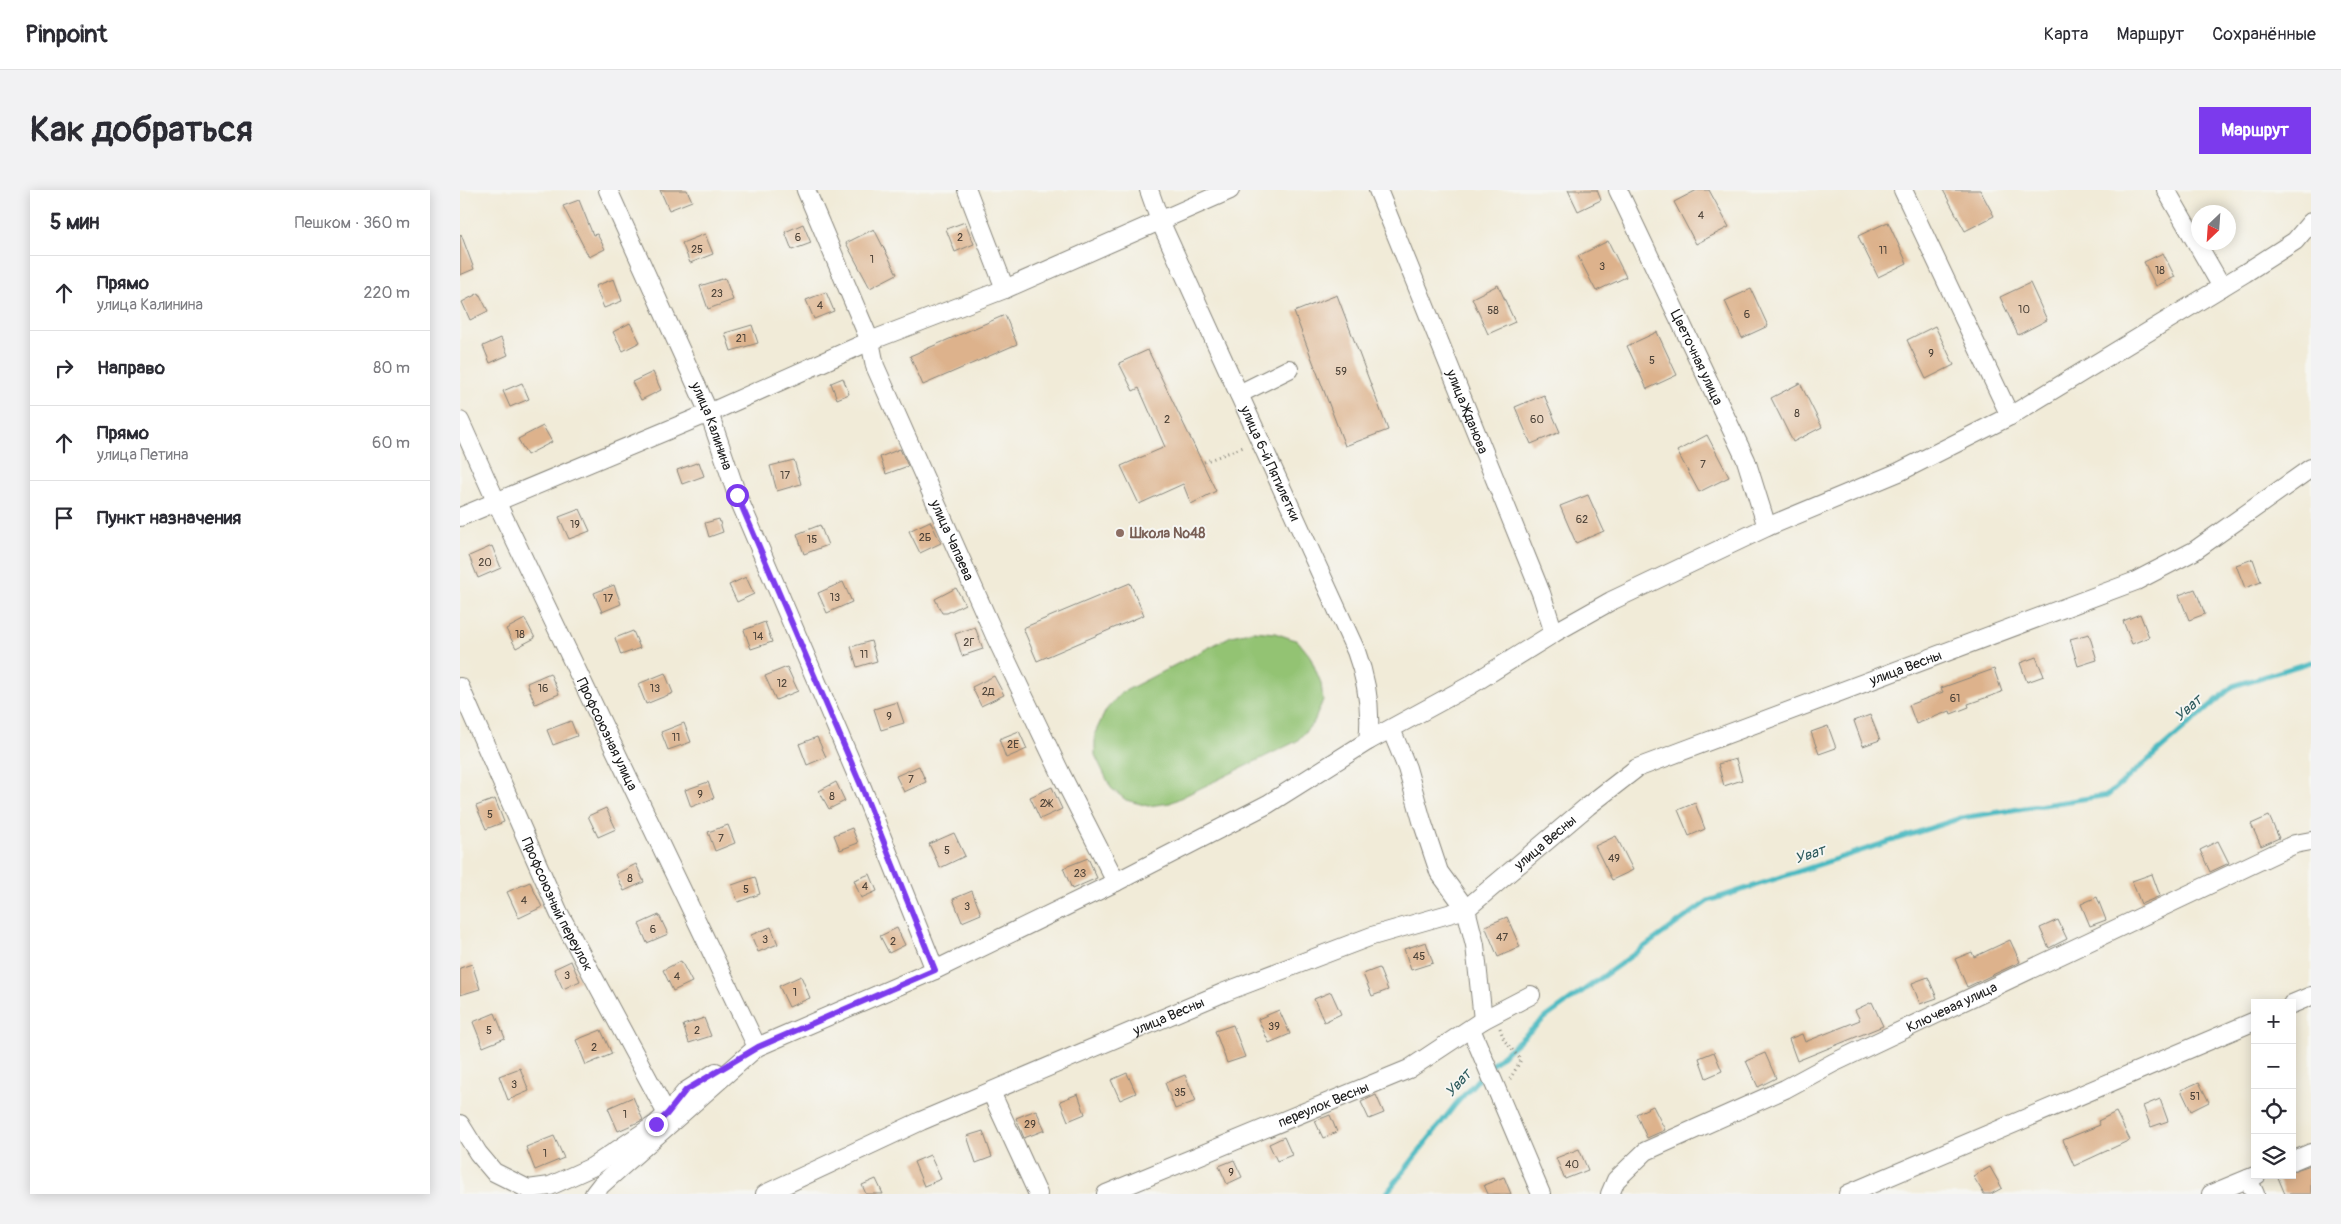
<!DOCTYPE html>
<html lang="ru">
<meta charset="utf-8">
<style>
body{margin:0;font-family:Pangolin,sans-serif;background:#f2f2f3;color:#2b2b33}
.controls{position:absolute;right:15px;bottom:15px;display:grid;overflow:hidden;border-radius:0px;box-shadow:0 2px 12px #0003}
.controls button{width:45px;height:45px;display:grid;place-items:center;padding:0;border:0;border-bottom:1px solid #e1e1e2;background:#fff;color:#2b2b33;font:25px sans-serif}
.compass{position:absolute;left:1731px;top:15px;width:45px;height:45px;border-radius:50%;background:#fff;box-shadow:0 2px 12px #0003;rotate:205deg}
.stop{position:absolute;width:15px;height:15px;margin:-11px;border:4px solid #7c3aed;border-radius:50%;background:#fff}
.stop.end{background:#7c3aed;border-color:#fff;box-shadow:0 1px 5px #0008}
.list{margin:0;padding:0;list-style:none}
h2{display:flex;justify-content:space-between;align-items:center;height:65px;margin:0;padding:0 20px;font-size:21px}
h2 small{font-size:16px;font-weight:400;color:#7c7c81}
.list li{display:grid;grid-template-columns:32px 1fr auto;gap:15px;align-items:center;box-sizing:border-box;height:75px;padding:0 20px;border-top:1px solid #e1e1e2}
.list b{display:block;font-size:19px;white-space:nowrap}
.list p{margin:0;font-size:16px;white-space:nowrap;color:#7c7c81}
.list em{font-size:16px;font-style:normal;color:#7c7c81}
.icon{flex:none;width:28px;height:28px;fill:none;stroke:currentColor;stroke-width:2;stroke-linecap:round;stroke-linejoin:round}
.map{position:relative;flex:none;width:1851px;height:1004px;overflow:hidden;border-radius:0px}
header{display:flex;align-items:center;gap:30px;box-sizing:border-box;height:70px;padding:0 25px;background:#fff;border-bottom:1px solid #e1e1e2}
header strong{font-size:24px}
nav{display:flex;gap:28px;margin-inline-start:auto;font-size:18px}
.intro{display:flex;align-items:center;justify-content:space-between;box-sizing:border-box;height:120px;padding:0 30px}
h1{margin:0;font-size:35px}
.button{padding:12px 22px;border-radius:0px;background:#7c3aed;color:#fff;font-size:18px;font-weight:700}
main{display:flex;gap:30px;padding:0 30px}
aside{flex:1;background:#fff;border-radius:0px;box-shadow:0 2px 12px #0003}
.map>svg:first-child{display:block}
.green{fill:#93c373;stroke:#587048}
.lines{fill:none;stroke-linecap:round;stroke-linejoin:round}
.stream{stroke:#4ab9c1;stroke-width:5}
.building{fill:#ddb28c}
.minor-casing{stroke:#86847a;stroke-width:20}
.path{stroke:#86847a;stroke-width:3;stroke-dasharray:1 4;stroke-linecap:butt}
.minor{stroke:#fff;stroke-width:18}
.route{stroke:#7c3aed;stroke-width:6}
.education-dot{fill:#8d6e63;stroke:#f6f6f2;stroke-width:2}
.labels{text-anchor:middle;stroke-width:4;stroke-linejoin:round;paint-order:stroke}
.number-label{font-size:11px;fill:#4c4238}
.street-label{font-size:14px;fill:#1c1c1c;stroke:#f6f6f2}
.education-label{font-size:14px;font-weight:bold;fill:#785e54;stroke:#f6f6f2;text-anchor:start}
.water-label{font-size:15px;font-style:italic;fill:#2e5b5e;stroke:#f6f6f2}
</style>
<header>
<strong>Pinpoint</strong>
<nav><a>Карта</a><a>Маршрут</a><a>Сохранённые</a></nav>
</header>
<div class="intro"><h1>Как добраться</h1><a class="button">Маршрут</a></div>
<main>
<aside>
<h2>5 мин<small>Пешком · 360 m</small></h2>
<ul class="list">
<li><svg class="icon" aria-label="ahead" viewBox="0 0 24 24"><path d="M12 20V5M6 11l6-6 6 6"/></svg><div><b>Прямо</b><p>улица Калинина</p></div><em>220 m</em></li>
<li><svg class="icon" aria-label="right" viewBox="0 0 24 24"><path d="M7 20v-9h11M14 6l5 5-5 5"/></svg><div><b>Направо</b></div><em>80 m</em></li>
<li><svg class="icon" aria-label="ahead" viewBox="0 0 24 24"><path d="M12 20V5M6 11l6-6 6 6"/></svg><div><b>Прямо</b><p>улица Петина</p></div><em>60 m</em></li>
<li><svg class="icon" aria-label="arrive" viewBox="0 0 24 24"><path d="M6 21V4h12l-3 4 3 4H6"/></svg><div><b>Пункт назначения</b></div></li>
</ul>
</aside>
<div class="map">
<svg width="1851" height="1004" viewBox="0 0 1851 1004">
<rect width="100%" height="100%" fill="#f6f6f2"/>
<filter id="ink" filterUnits="userSpaceOnUse"><feTurbulence type="fractalNoise" baseFrequency=".02" numOctaves="2"/><feDisplacementMap in="SourceGraphic" scale="10" xChannelSelector="R" yChannelSelector="G"/><feConvolveMatrix kernelMatrix="1 2 1 2 8 2 1 2 1" color-interpolation-filters="sRGB"/></filter>
<filter id="wash" filterUnits="userSpaceOnUse"><feTurbulence type="fractalNoise" baseFrequency=".0096" numOctaves="4" result="noise"/><feDisplacementMap in="SourceGraphic" scale="20" xChannelSelector="R" yChannelSelector="G"/><feGaussianBlur stdDeviation="1.12" result="paint"/><feColorMatrix in="noise" values="0 0 0 0 0 0 0 0 0 0 0 0 0 0 0 0 0 1.4 0 .05"/><feComposite in="paint" operator="in"/></filter>
<g filter="url(#wash)">
<rect width="100%" height="100%" fill="#f1ebd8"/>
<!-- green -->
<polygon class="green" points="794,441 815,443 838,451 850,466 861,493 863,510 854,532 837,551 710,613 688,616 666,610 651,598 635,565 635,543 646,520 661,503 771,446"/>
<g class="lines">
<!-- stream -->
<polyline class="stream" points="926,1004 995,915 1029,877 1085,828 1248,711 1501,628 1648,605 1773,496 1851,472"/>
</g>
<g id="blocks">
<!-- building -->
<g class="building">
<polygon points="200,0 227,0 232,11 209,20"/>
<polygon points="1108,0 1137,0 1141,10 1118,21"/>
<polygon points="1237,0 1249,0 1269,37 1236,54 1214,12"/>
<polygon points="1483,0 1520,0 1534,26 1505,41"/>
<polygon points="119,10 133,45 137,44 145,59 129,67 103,16"/>
<polygon points="505,32 514,54 495,62 486,39"/>
<polygon points="1428,32 1447,73 1418,87 1398,46"/>
<polygon points="343,34 351,53 332,60 325,42"/>
<polygon points="414,39 437,84 410,98 386,53"/>
<polygon points="1,44 14,79 0,85 0,45"/>
<polygon points="245,44 253,64 230,73 222,53"/>
<polygon points="1148,51 1166,87 1136,101 1118,66"/>
<polygon points="1703,63 1715,87 1696,96 1684,72"/>
<polygon points="265,88 273,110 248,119 240,96"/>
<polygon points="154,89 162,111 144,118 135,96"/>
<polygon points="1570,93 1587,130 1558,145 1540,107"/>
<polygon points="1038,95 1055,132 1028,144 1012,108"/>
<polygon points="1291,99 1308,136 1282,148 1265,111"/>
<polygon points="366,102 374,121 354,129 346,110"/>
<polygon points="19,103 28,121 10,130 2,112"/>
<polygon points="877,105 928,240 885,256 834,122"/>
<polygon points="545,125 557,154 463,195 450,166"/>
<polygon points="170,133 180,152 163,161 153,142"/>
<polygon points="292,135 298,153 271,161 265,143"/>
<polygon points="1475,136 1494,175 1466,189 1447,150"/>
<polygon points="1197,142 1217,185 1187,199 1167,156"/>
<polygon points="41,148 48,165 30,173 23,156"/>
<polygon points="688,160 756,301 731,314 723,294 679,314 661,276 705,257 679,198 673,201 659,173"/>
<polygon points="193,182 201,200 181,210 172,192"/>
<polygon points="383,188 389,204 377,209 371,193"/>
<polygon points="62,193 69,209 50,217 43,201"/>
<polygon points="1340,193 1362,237 1333,252 1311,208"/>
<polygon points="1084,205 1100,242 1071,254 1055,217"/>
<polygon points="83,236 92,252 67,265 58,249"/>
<polygon points="1247,245 1269,287 1239,302 1217,261"/>
<polygon points="440,259 448,276 426,284 420,267"/>
<polygon points="334,270 341,294 317,301 310,276"/>
<polygon points="239,272 244,286 222,294 217,280"/>
<polygon points="1128,305 1144,341 1116,353 1100,316"/>
<polygon points="120,319 130,341 109,349 99,327"/>
<polygon points="259,329 263,342 249,347 245,333"/>
<polygon points="470,331 481,353 460,363 449,341"/>
<polygon points="360,335 368,355 344,364 337,344"/>
<polygon points="32,356 41,378 18,388 9,366"/>
<polygon points="1793,369 1801,392 1785,398 1776,375"/>
<polygon points="286,387 294,404 277,412 269,395"/>
<polygon points="383,392 392,412 367,423 358,403"/>
<polygon points="670,393 684,425 577,471 563,438"/>
<polygon points="154,395 161,414 142,422 134,403"/>
<polygon points="496,398 505,414 487,423 482,423 475,409"/>
<polygon points="1735,399 1745,424 1729,430 1719,405"/>
<polygon points="1680,424 1689,447 1672,454 1663,431"/>
<polygon points="65,429 75,448 56,458 46,439"/>
<polygon points="305,432 312,452 291,459 284,440"/>
<polygon points="515,437 523,459 502,466 495,444"/>
<polygon points="173,441 180,458 161,465 155,448"/>
<polygon points="1629,444 1637,470 1618,476 1610,449"/>
<polygon points="411,451 417,471 397,477 391,457"/>
<polygon points="1576,467 1584,486 1567,492 1560,473"/>
<polygon points="327,477 338,501 316,510 305,486"/>
<polygon points="1534,479 1542,502 1508,514 1509,517 1491,524 1490,521 1456,534 1449,515 1483,502 1481,498"/>
<polygon points="90,483 99,504 75,514 67,493"/>
<polygon points="205,483 213,503 186,514 178,494"/>
<polygon points="534,486 544,505 521,516 512,497"/>
<polygon points="437,512 444,533 421,540 414,519"/>
<polygon points="1410,525 1420,550 1403,556 1394,531"/>
<polygon points="111,531 117,546 93,555 87,540"/>
<polygon points="224,533 231,552 208,560 201,542"/>
<polygon points="1368,536 1376,558 1359,564 1351,542"/>
<polygon points="559,541 567,559 546,568 539,549"/>
<polygon points="357,547 366,567 347,575 339,554"/>
<polygon points="1276,569 1282,590 1264,596 1258,574"/>
<polygon points="459,576 466,592 444,602 436,586"/>
<polygon points="248,592 254,608 231,617 225,600"/>
<polygon points="376,592 385,611 369,619 359,601"/>
<polygon points="592,597 602,619 580,629 570,607"/>
<polygon points="35,609 44,632 26,639 16,616"/>
<polygon points="1235,613 1245,639 1229,646 1218,620"/>
<polygon points="146,618 156,639 138,647 128,626"/>
<polygon points="1809,626 1819,648 1801,656 1791,634"/>
<polygon points="268,635 275,653 255,661 248,642"/>
<polygon points="392,638 398,653 380,660 374,645"/>
<polygon points="494,643 505,666 480,678 469,654"/>
<polygon points="1156,646 1173,680 1152,690 1135,656"/>
<polygon points="1758,651 1769,673 1750,682 1740,660"/>
<polygon points="628,668 637,688 612,699 603,678"/>
<polygon points="176,674 184,692 164,701 156,684"/>
<polygon points="410,684 417,701 401,708 394,690"/>
<polygon points="1692,684 1700,706 1681,714 1672,691"/>
<polygon points="295,687 300,704 278,712 272,695"/>
<polygon points="70,692 82,717 59,728 47,702"/>
<polygon points="512,701 521,724 502,732 493,709"/>
<polygon points="1637,707 1646,730 1630,736 1621,714"/>
<polygon points="199,725 208,744 187,753 179,734"/>
<polygon points="1047,727 1060,757 1038,767 1025,736"/>
<polygon points="1598,730 1607,749 1589,758 1580,738"/>
<polygon points="311,737 318,754 298,762 291,745"/>
<polygon points="437,738 445,755 429,763 420,746"/>
<polygon points="1550,750 1560,772 1507,797 1495,769 1512,762 1514,767"/>
<polygon points="966,752 973,773 951,780 944,759"/>
<polygon points="111,771 120,791 103,799 94,779"/>
<polygon points="221,771 232,792 213,801 203,780"/>
<polygon points="12,774 20,799 0,805 0,778"/>
<polygon points="919,778 928,800 912,806 903,784"/>
<polygon points="341,786 350,808 329,817 319,796"/>
<polygon points="1468,787 1477,808 1460,814 1452,793"/>
<polygon points="871,802 881,824 864,832 854,809"/>
<polygon points="1412,812 1423,836 1337,871 1329,849 1342,844 1345,852 1400,830 1395,820"/>
<polygon points="819,820 830,844 809,853 798,829"/>
<polygon points="35,823 45,848 23,857 13,832"/>
<polygon points="244,828 251,846 229,853 223,835"/>
<polygon points="773,835 785,867 767,873 755,841"/>
<polygon points="141,840 152,864 126,875 116,850"/>
<polygon points="1254,862 1262,881 1246,888 1239,868"/>
<polygon points="1305,863 1316,888 1298,897 1286,871"/>
<polygon points="60,878 69,901 48,910 39,886"/>
<polygon points="667,883 676,903 660,910 651,890"/>
<polygon points="725,885 736,911 715,919 705,893"/>
<polygon points="1739,892 1749,912 1731,921 1721,900"/>
<polygon points="618,904 625,924 608,931 600,911"/>
<polygon points="916,905 924,923 909,929 901,912"/>
<polygon points="173,907 183,930 158,941 148,918"/>
<polygon points="1700,909 1708,931 1691,937 1683,916"/>
<polygon points="1193,916 1205,940 1187,948 1176,924"/>
<polygon points="576,920 585,940 564,948 556,928"/>
<polygon points="1656,922 1670,950 1614,976 1603,950 1640,935 1638,931"/>
<polygon points="870,925 877,942 863,948 855,931"/>
<polygon points="523,941 532,967 516,973 507,946"/>
<polygon points="94,946 104,968 75,980 66,957"/>
<polygon points="824,947 832,965 817,971 809,954"/>
<polygon points="1119,959 1128,980 1105,989 1096,968"/>
<polygon points="470,965 481,989 464,996 454,972"/>
<polygon points="774,970 782,987 767,994 759,976"/>
<polygon points="1851,975 1851,1004 1825,1004 1817,985 1832,985 1832,981"/>
<polygon points="1530,977 1542,998 1531,1004 1524,1004 1513,986"/>
<polygon points="1044,987 1051,1004 1028,1004 1024,995"/>
<polygon points="416,989 423,1004 406,1004 402,995"/>
</g>
</g>
</g>
<g filter="url(#ink)">
<use href="#blocks" fill-opacity="0" stroke="#86847a" stroke-width="1"/>
<g class="lines">
<!-- minor casing -->
<g class="minor-casing">
<g id="minor">
<path id="s1" d="M148,0L249,223L277,305L403,600L475,780"/>
<path id="s2" d="M346,0L410,151L415,176L535,446L601,584L656,692"/>
<polyline points="507,0 545,99"/>
<path id="s3" d="M689,0L700,31L896,461C907,491 912,519 908,551"/>
<path id="s4" d="M918,0L1081,403L1094,443"/>
<path id="s5" d="M1158,0L1286,270L1307,337"/>
<polyline points="1443,0 1550,226"/>
<polyline points="1706,0 1762,97"/>
<polyline points="779,204 829,179"/>
<path id="s6" d="M0,231L36,311L297,857"/>
<polyline points="0,327 249,223 410,151 545,99 770,0"/>
<path id="s7" d="M0,497L99,723L207,924"/>
<polyline points="931,539 947,578 962,631 979,682 1006,719 1015,755 1023,830"/>
<polyline points="1832,814 1851,806"/>
<polyline points="1011,839 1081,1004"/>
<polyline points="531,902 578,1004"/>
<polyline points="0,934 18,963 34,982 68,999 90,996 132,977 196,934 207,924 226,901 256,882"/>
<polyline points="1832,971 1851,963"/>
<polyline points="1788,989 1795,1004"/>
<polyline points="134,1004 141,995 297,857 475,780 656,692 808,614 908,551 1009,496 1094,443 1151,411 1307,337 1439,282 1550,226 1785,83 1835,51 1851,32"/>
<path id="s8" d="M305,1004L461,931L765,802L912,746L1006,719L1128,616L1177,578L1676,391L1734,361L1851,278"/>
<path id="s9" d="M646,1004L949,879L1023,830L1071,805"/>
<path id="s10" d="M1150,1004L1156,990L1186,961L1325,899L1373,873L1835,654L1851,651"/>
<polyline points="1388,1004 1795,831"/>
<polyline points="1751,1004 1797,985"/>
</g>
</g>
<!-- path -->
<g class="path">
<polyline points="744,272 786,256"/>
<polyline points="1040,838 1044,850 1061,870 1050,889"/>
</g>
<!-- minor -->
<use href="#minor" class="minor"/>
</g>
</g>
<g class="lines" filter="url(#ink)">
<!-- route -->
<polyline class="route" points="196,934 207,924 226,900 298,857 475,780 403,600 277,305"/>
</g>
<!-- markers -->
<circle class="education-dot" cx="660" cy="343" r="5"/>
<g class="labels">
<!-- number labels -->
<g class="number-label">
<text x="1241" y="29">4</text>
<text x="338" y="51">6</text>
<text x="500" y="51">2</text>
<text x="237" y="63">25</text>
<text x="1423" y="64">11</text>
<text x="412" y="73">1</text>
<text x="1142" y="80">3</text>
<text x="1700" y="84">18</text>
<text x="257" y="107">23</text>
<text x="360" y="119">4</text>
<text x="1564" y="123">10</text>
<text x="1033" y="124">58</text>
<text x="1287" y="128">6</text>
<text x="281" y="152">21</text>
<text x="1471" y="167">9</text>
<text x="1192" y="174">5</text>
<text x="881" y="185">59</text>
<text x="1337" y="227">8</text>
<text x="707" y="233">2</text>
<text x="1077" y="233">60</text>
<text x="1243" y="278">7</text>
<text x="325" y="289">17</text>
<text x="1122" y="333">62</text>
<text x="115" y="338">19</text>
<text x="465" y="351">2Б</text>
<text x="352" y="353">15</text>
<text x="25" y="376">20</text>
<text x="375" y="411">13</text>
<text x="148" y="412">17</text>
<text x="60" y="448">18</text>
<text x="298" y="450">14</text>
<text x="509" y="456">2Г</text>
<text x="404" y="468">11</text>
<text x="322" y="497">12</text>
<text x="83" y="502">16</text>
<text x="195" y="502">13</text>
<text x="528" y="505">2Д</text>
<text x="1495" y="512">61</text>
<text x="429" y="530">9</text>
<text x="216" y="551">11</text>
<text x="553" y="558">2Е</text>
<text x="451" y="593">7</text>
<text x="240" y="608">9</text>
<text x="372" y="610">8</text>
<text x="586" y="617">2Ж</text>
<text x="30" y="628">5</text>
<text x="261" y="652">7</text>
<text x="487" y="664">5</text>
<text x="1154" y="672">49</text>
<text x="620" y="687">2З</text>
<text x="170" y="692">8</text>
<text x="405" y="700">4</text>
<text x="286" y="703">5</text>
<text x="64" y="714">4</text>
<text x="507" y="720">3</text>
<text x="193" y="743">6</text>
<text x="1042" y="751">47</text>
<text x="305" y="753">3</text>
<text x="433" y="755">2</text>
<text x="959" y="770">45</text>
<text x="107" y="789">3</text>
<text x="217" y="790">4</text>
<text x="335" y="806">1</text>
<text x="814" y="840">39</text>
<text x="29" y="844">5</text>
<text x="237" y="844">2</text>
<text x="134" y="861">2</text>
<text x="54" y="898">3</text>
<text x="720" y="906">35</text>
<text x="1735" y="910">51</text>
<text x="165" y="928">1</text>
<text x="570" y="938">29</text>
<text x="85" y="967">1</text>
<text x="1112" y="978">40</text>
<text x="771" y="986">9</text>
</g>
<!-- street labels -->
<g class="street-label">
<text dy="5" stroke="none"><textPath href="#s5" startOffset="185">Цветочная улица</textPath></text>
<text dy="5" stroke="none"><textPath href="#s4" startOffset="239">улица Жданова</textPath></text>
<text dy="5" stroke="none"><textPath href="#s1" startOffset="258">улица Калинина</textPath></text>
<text dy="5" stroke="none"><textPath href="#s3" startOffset="299">улица 6-й Пятилетки</textPath></text>
<text dy="5" stroke="none"><textPath href="#s2" startOffset="380">улица Чапаева</textPath></text>
<text dy="5" stroke="none"><textPath href="#s8" startOffset="1266">улица Весны</textPath></text>
<text dy="5" stroke="none"><textPath href="#s6" startOffset="346">Профсоюзная улица</textPath></text>
<text dy="5" stroke="none"><textPath href="#s8" startOffset="861">улица Весны</textPath></text>
<text dy="5" stroke="none"><textPath href="#s7" startOffset="238">Профсоюзный переулок</textPath></text>
<text dy="5" stroke="none"><textPath href="#s10" startOffset="395">Ключевая улица</textPath></text>
<text dy="5" stroke="none"><textPath href="#s8" startOffset="441">улица Весны</textPath></text>
<text dy="5" stroke="none"><textPath href="#s9" startOffset="235">переулок Весны</textPath></text>
</g>
<!-- education labels -->
<g class="education-label">
<text x="670" y="348">Школа №48</text>
</g>
<!-- water labels -->
<g class="water-label">
<text transform="translate(1728 518) rotate(-41)" y="5">Уват</text>
<text transform="translate(1350 664) rotate(-18)" y="5">Уват</text>
<text transform="translate(998 893) rotate(-48)" y="5">Уват</text>
</g>
</g>
</svg>
<div class="controls">
<button>+</button>
<button>−</button>
<button><svg class="icon" aria-label="locate" viewBox="0 0 24 24"><circle cx="12" cy="12" r="6"/><path d="M12 2v4M12 18v4M2 12h4M18 12h4"/></svg></button>
<button><svg class="icon" aria-label="layers" viewBox="0 0 24 24"><path d="M12 4l9 5-9 5-9-5zM3 14l9 5 9-5"/></svg></button>
</div>
<svg class="compass" viewBox="-18 -18 36 36"><path d="M0-13l5 13h-10z" fill="#e53935"/><path d="M0 13l5-13h-10z" fill="#7c7c81"/></svg>
<div class="stop" style="left:277px;top:305px"></div>
<div class="stop end" style="left:196px;top:934px"></div>
</div>
</main>
